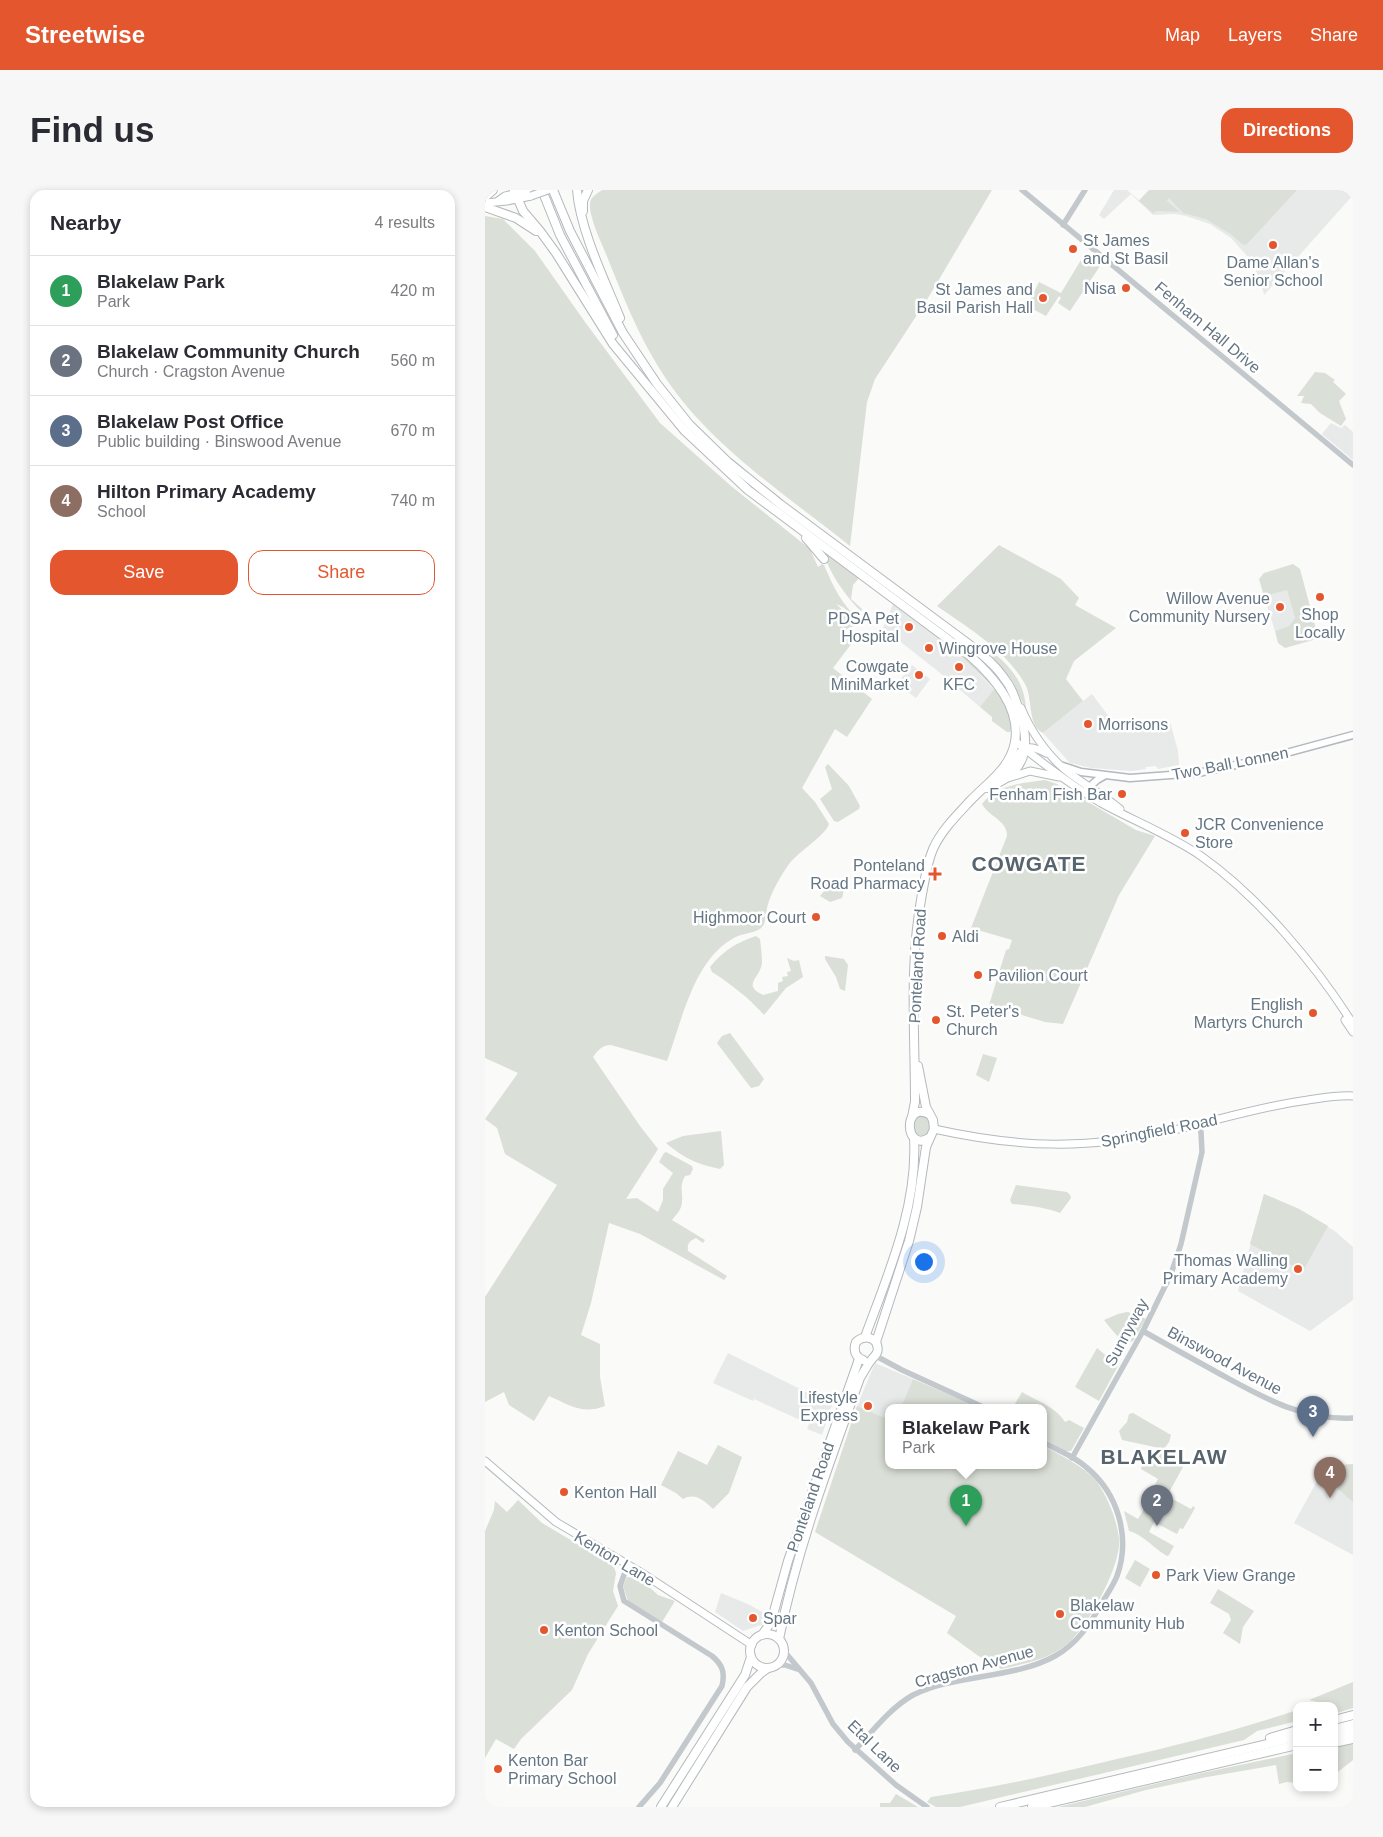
<!DOCTYPE html>
<meta charset="utf-8">
<style>
body{margin:0;font-family:Helvetica,sans-serif;background:#f7f7f7;color:#2b2b33}
.controls{position:absolute;right:15px;bottom:15px;display:grid;overflow:hidden;border-radius:10px;box-shadow:0 2px 8px #0003}
.controls button{width:45px;height:45px;display:grid;place-items:center;padding:0;border:0;border-bottom:1px solid #e1e1e2;background:#fff;color:#2b2b33;font:25px sans-serif}
.you{position:absolute;left:438px;top:1071px;width:18px;height:18px;margin:-12px;border:4px solid #fff;border-radius:50%;background:#1a73e8;box-shadow:0 0 0 8px #1a73e833}
.badge{display:grid;place-items:center;width:32px;height:32px;border-radius:50%;background:#e4572e;color:#fff;font-size:16px;font-weight:700}
.pin{position:absolute;translate:-50% -41px;filter:drop-shadow(0 1px 2px #0008)}
.pin::after{content:'';position:absolute;top:26px;width:18px;height:15px;background:inherit;clip-path:polygon(0 0,100% 0,50% 100%)}
.popup{position:absolute;left:400px;top:1214px;width:162px;height:65px;box-sizing:border-box;display:grid;place-content:center;border-radius:10px;background:#fff;filter:drop-shadow(0 1px 4px #0005);font-size:16px;white-space:nowrap;color:#7c7c81}
.popup b{font-size:19px;color:#2b2b33}
.popup::after{content:'';position:absolute;left:50%;top:100%;margin-left:-10px;border:10px solid transparent;border-top-color:#fff}
.list{margin:0;padding:0;list-style:none}
h2{display:flex;justify-content:space-between;align-items:center;height:65px;margin:0;padding:0 20px;font-size:21px}
h2 small{font-size:16px;font-weight:400;color:#7c7c81}
.list li{display:grid;grid-template-columns:32px 1fr auto;gap:15px;align-items:center;box-sizing:border-box;height:70px;padding:0 20px;border-top:1px solid #e1e1e2}
.list b{display:block;font-size:19px;white-space:nowrap}
.list p{margin:0;font-size:16px;white-space:nowrap;color:#7c7c81}
.list em{font-size:16px;font-style:normal;color:#7c7c81}
.actions{display:flex;gap:10px;padding:15px 20px}
.actions a{flex:1;padding:11px 0;border:1px solid #e4572e;border-radius:15px;text-align:center;font-size:18px;color:#e4572e}
.actions .main{background:#e4572e;color:#fff}
.map{position:relative;flex:none;width:868px;height:1617px;overflow:hidden;border-radius:15px}
header{display:flex;align-items:center;gap:30px;box-sizing:border-box;height:70px;padding:0 25px;background:#e4572e;color:#fff}
header strong{font-size:24px}
nav{display:flex;gap:28px;margin-inline-start:auto;font-size:18px}
.intro{display:flex;align-items:center;justify-content:space-between;box-sizing:border-box;height:120px;padding:0 30px}
h1{margin:0;font-size:35px}
.button{padding:12px 22px;border-radius:15px;background:#e4572e;color:#fff;font-size:18px;font-weight:700}
main{display:flex;gap:30px;padding:0 30px}
aside{flex:1;background:#fff;border-radius:15px;box-shadow:0 2px 8px #0003}
.map>svg:first-child{display:block}
.built{fill:#e8e9e9}
.green{fill:#dadfd7}
.lines{fill:none;stroke-linecap:round;stroke-linejoin:round}
.secondary-casing{stroke:#b3babf;stroke-width:9}
.primary-casing{stroke:#b5babe;stroke-width:9}
.trunk-casing{stroke:#b4b9bd;stroke-width:10}
.tertiary{stroke:#c3c8cc;stroke-width:5.5}
.secondary{stroke:#fff;stroke-width:6}
.primary{stroke:#fff;stroke-width:7}
.trunk{stroke:#fff;stroke-width:8}
.primary-bridge-casing{stroke:#b5babe;stroke-width:9;stroke-linecap:butt}
.primary-bridge{stroke:#fff;stroke-width:7}
.poi-dot{fill:#e4572e;stroke:#fff;stroke-width:2}
.labels{text-anchor:middle;stroke-width:5;stroke-linejoin:round;paint-order:stroke}
.poi-label{font-size:16px;fill:#657683;stroke:#fff;text-anchor:start}
.street-label{font-size:16px;fill:#657683;stroke:#fff}
.district-label{font-size:21px;font-weight:bold;letter-spacing:1px;fill:#57646e;stroke:#fff}
</style>
<header>
<strong>Streetwise</strong>
<nav><a>Map</a><a>Layers</a><a>Share</a></nav>
</header>
<div class="intro"><h1>Find us</h1><a class="button">Directions</a></div>
<main>
<aside>
<h2>Nearby<small>4 results</small></h2>
<ul class="list">
<li><span class="badge" style="background:#2e9e5b">1</span><div><b>Blakelaw Park</b><p>Park</p></div><em>420 m</em></li>
<li><span class="badge" style="background:#6b7280">2</span><div><b>Blakelaw Community Church</b><p>Church · Cragston Avenue</p></div><em>560 m</em></li>
<li><span class="badge" style="background:#5c6f8a">3</span><div><b>Blakelaw Post Office</b><p>Public building · Binswood Avenue</p></div><em>670 m</em></li>
<li><span class="badge" style="background:#8d6e63">4</span><div><b>Hilton Primary Academy</b><p>School</p></div><em>740 m</em></li>
</ul>
<div class="actions"><a class="main">Save</a><a>Share</a></div>
</aside>
<div class="map">
<svg width="868" height="1617" viewBox="0 0 868 1617">
<rect width="100%" height="100%" fill="#fafaf8"/>
<!-- built -->
<g class="built">
<polygon points="629,0 642,0 654,10 664,0 868,0 868,5 779,105 775,89 764,68 746,48 725,34 701,26 690,24 668,25 646,4 619,29 614,25"/>
<polygon points="846,233 856,238 860,235 868,242 868,270 837,244"/>
<polygon points="802,399 810,428 804,436 790,441 779,406"/>
<polygon points="408,414 470,461 509,499 495,517 454,482 398,438"/>
<polygon points="427,475 445,489 431,508 412,494"/>
<polygon points="607,504 627,531 635,538 652,537 685,532 693,561 694,575 673,579 671,576 661,577 661,579 647,581 606,578 585,573 558,543"/>
<polygon points="779,1004 814,1019 851,1042 868,1057 868,1110 825,1141 753,1101"/>
<polygon points="243,1163 347,1215 337,1245 322,1239 324,1234 269,1209 268,1211 228,1193"/>
<polygon points="390,1173 428,1189 416,1217 404,1217 403,1229 372,1216"/>
<polygon points="842,1273 857,1275 868,1274 868,1365 809,1333"/>
<polygon points="236,1403 265,1415 284,1426 283,1430 279,1434 258,1441 230,1422"/>
</g>
<!-- green -->
<g class="green">
<path d="M117,0H507L443,108L390,189L382,212L365,356C300,304 221,253 176,181C153,145 137,104 121,64C116,52 104,27 105,14C105,7 113,3 117,0Z"/>
<polygon points="664,0 812,0 761,55 757,54 747,45 721,29 698,23 684,8 675,19 682,11 695,22 672,21 668,23 654,11"/>
<path d="M0,26L18,29L50,61L100,132L175,233L246,296L325,359L333,377L337,374L339,375C348,396 357,416 376,431L375,433L358,417L351,414L373,434L362,439L358,445L367,453L348,478L387,509L362,547L350,539L317,598L330,612L344,634C341,645 314,661 304,674C295,687 286,702 282,718C281,723 281,731 278,736C273,743 260,743 253,746C248,748 242,752 237,756C206,783 196,833 182,871L126,855C117,855 113,860 108,867L155,936L173,959L141,1009L152,1008L173,1022L178,1010V999L188,983L174,972L179,963L181,962L207,976L208,979L205,985L200,986C194,997 198,1001 197,1012C197,1019 191,1025 187,1030L220,1050L218,1053L211,1048C204,1051 202,1054 203,1061L242,1086L239,1090L155,1044L124,1033L106,1113L96,1145L115,1154V1187L120,1216C97,1225 85,1215 64,1206L49,1231L24,1215L19,1202L0,1212V1107L72,995L20,964L12,938L0,929L33,883L0,868Z"/>
<polygon points="602,69 607,73 611,69 617,73 585,121 573,113 576,108 574,106 561,126 542,116 554,92 576,103 596,70 599,73"/>
<polygon points="830,182 840,183 850,190 848,192 861,204 854,211 861,229 856,236 835,223 826,214 816,213 819,206 812,206"/>
<path d="M514,355L576,389L594,408L590,415L631,438L589,471L581,489L598,511L558,543C542,535 548,508 540,494C521,460 483,438 452,416Z"/>
<path d="M339,361L483,468L495,478L509,496L508,497L470,461L374,388L368,395L366,409L377,419L376,421C362,408 341,379 339,361Z"/>
<polygon points="808,374 815,379 832,443 828,450 800,458 793,453 790,441 804,436 810,428 802,400 779,406 774,389 779,383"/>
<path d="M496,453C520,471 540,488 541,520L528,492Z"/>
<path d="M509,499C518,508 531,528 525,542H522L507,531V527L495,517Z"/>
<polygon points="343,574 364,596 375,616 374,619 353,632 349,631 335,609 347,599 340,577"/>
<path d="M560,590L572,594L651,640L670,646L634,705L578,834L560,832L504,815L521,760L524,759L527,750L486,738L522,646C523,631 503,626 497,614C512,595 537,593 560,590Z"/>
<polygon points="347,692 355,700 359,700 357,708 345,712 335,706"/>
<path d="M271,746L275,749C276,757 277,766 277,773C276,787 256,795 278,805L293,801V793L298,791L297,787L303,786L302,782L306,781L302,768L309,771L314,770L318,787L301,798L279,825C264,808 246,794 227,782L225,777C238,761 252,752 271,746Z"/>
<polygon points="340,766 359,769 363,775 360,801 355,799 351,787 340,769"/>
<polygon points="245,843 279,889 274,896 266,898 232,853 237,846"/>
<polygon points="498,864 512,868 504,892 491,885"/>
<circle cx="437" cy="936" r="10"/>
<path d="M236,941L239,975L235,979C211,974 199,968 181,953L198,946Z"/>
<path d="M531,995L582,1002L585,1005L586,1008L575,1023C562,1018 542,1015 527,1014L525,1010Z"/>
<polygon points="779,1004 814,1019 843,1036 818,1081 765,1054"/>
<path d="M642,1122L652,1124L661,1129L648,1151C637,1156 626,1138 619,1130L633,1124Z"/>
<polygon points="612,1158 633,1176 614,1211 590,1197"/>
<polygon points="428,1189 489,1215 493,1217 416,1217"/>
<path d="M537,1202C552,1211 571,1217 580,1232L584,1230L599,1238L586,1261H581L559,1249L558,1217H528Z"/>
<path d="M372,1216L403,1229L404,1275H558L559,1256C576,1266 599,1276 612,1292C623,1308 632,1330 634,1349C637,1375 601,1441 580,1456C561,1470 538,1474 516,1479L492,1465L462,1443L471,1426L330,1342Z"/>
<polygon points="648,1223 686,1245 684,1252 679,1259 637,1250 634,1241 642,1232 644,1224"/>
<path d="M233,1255L257,1267L244,1303L228,1319C220,1311 210,1302 198,1309L191,1303L176,1295L193,1261L222,1275Z"/>
<path d="M669,1260L698,1277L682,1306L706,1319L708,1316L710,1318L698,1339L695,1338L692,1344L669,1332L664,1342L689,1356L684,1365L682,1366C669,1359 658,1344 644,1341L639,1321L653,1329L667,1305L665,1304L673,1289L656,1279L658,1272H662Z"/>
<polygon points="842,1273 857,1275 868,1274 868,1312 836,1284"/>
<polygon points="33,1310 57,1333 128,1375 131,1383 128,1401 133,1416 103,1464 87,1500 36,1549 29,1559 11,1549 0,1568 0,1341 9,1320 10,1311 22,1322"/>
<polygon points="650,1370 665,1379 655,1397 640,1388"/>
<polygon points="142,1387 154,1388 173,1405 190,1411 177,1432 143,1411 138,1396"/>
<polygon points="733,1399 769,1421 758,1437 755,1454 738,1443 746,1430 744,1424 725,1413"/>
<polygon points="868,1492 868,1518 849,1524 849,1516 825,1516 833,1512 824,1510"/>
<path d="M812,1520V1531L772,1541L759,1550L475,1617H451L442,1612L446,1607C509,1598 570,1584 632,1569C693,1555 753,1540 812,1520Z"/>
<polygon points="868,1552 868,1570 849,1585 849,1556"/>
<polygon points="812,1563 812,1593 802,1592 794,1594 791,1575 722,1587 661,1600 600,1617 573,1617 712,1584"/>
<polygon points="411,1604 433,1617 395,1617 395,1613 405,1613"/>
</g>
<g class="lines">
<!-- secondary casing -->
<g class="secondary-casing">
<g id="secondary">
<polyline points="578,576 596,582 645,588 713,583 783,568 868,545"/>
<polyline points="601,600 612,590 619,586"/>
</g>
</g>
<!-- primary casing -->
<g class="primary-casing">
<g id="primary">
<polyline points="13,11 20,6 44,0"/>
<polyline points="0,13 22,11 46,6"/>
<path d="M536,518C546,541 559,561 578,578C596,593 617,604 635,619"/>
<path d="M530,551C557,573 586,595 616,613C649,631 685,645 716,666C774,707 830,774 868,834"/>
<path d="M516,587C536,573 529,546 561,563"/>
<polyline points="523,588 545,581 574,587"/>
<polyline points="860,830 868,842"/>
<path d="M449,939C535,958 603,960 689,940C734,930 777,916 823,910C837,908 853,905 868,906"/>
<polyline points="0,1271 71,1332 157,1383 267,1455"/>
</g>
</g>
<!-- trunk casing -->
<g class="trunk-casing">
<g id="trunk">
<path d="M29,0L38,21L55,41L71,63L128,154L199,240L263,300L484,465C508,486 536,517 530,552C525,579 502,593 485,611C471,626 456,641 448,659C442,673 440,689 437,704C424,773 430,842 430,912L427,927"/>
<polyline points="57,0 75,45 128,145"/>
<path d="M68,0L85,41L138,143L172,194L204,234L243,272L295,314L489,458C500,467 511,476 519,488C527,498 530,508 534,520C547,558 541,583 502,598"/>
<path d="M92,0C95,40 120,91 135,128"/>
<polyline points="0,7 8,0"/>
<polyline points="0,17 31,28 51,41"/>
<polyline points="98,21 98,11 103,0"/>
<polyline points="321,348 339,369"/>
<path d="M444,924C417,911 420,963 444,948"/>
<path d="M380,1147C403,1084 433,1017 429,948"/>
<path d="M378,1170C370,1167 368,1160 371,1152C378,1146 385,1146 391,1152"/>
<circle cx="282" cy="1461" r="17"/>
<polyline points="277,1445 286,1432 303,1371 374,1169"/>
<path d="M294,1449C312,1359 344,1274 375,1188C378,1183 381,1178 384,1173C389,1165 396,1164 391,1152L424,1051L432,1017L441,957L449,939L448,930L441,917L433,876"/>
<polyline points="849,1530 868,1525"/>
<polyline points="849,1539 868,1534"/>
<polyline points="849,1546 868,1542"/>
<polyline points="785,1548 812,1540"/>
<polyline points="849,1553 868,1549"/>
<polyline points="176,1617 260,1485 266,1467"/>
<polyline points="187,1617 262,1497 276,1483 283,1478"/>
<polyline points="515,1617 812,1547"/>
<polyline points="547,1617 812,1555"/>
</g>
</g>
<!-- tertiary -->
<g class="tertiary">
<polyline points="537,0 868,275"/>
<polyline points="578,35 600,0"/>
<path d="M658,1141C684,1156 710,1170 735,1184C777,1207 818,1231 868,1228"/>
<polyline points="391,1166 417,1180 498,1217"/>
<polyline points="587,1268 658,1141 686,1084 696,1054 717,962 716,942 713,934"/>
<path d="M143,1374L135,1396L139,1411L227,1466C238,1475 240,1483 237,1496L175,1593L154,1617"/>
<polyline points="299,1461 326,1493 348,1534 363,1552 411,1595 442,1617"/>
<polyline points="293,1475 300,1475 312,1479"/>
<path d="M370,1560C388,1541 405,1518 428,1505C469,1484 529,1489 570,1466C592,1454 605,1434 617,1413C622,1404 628,1396 632,1386C646,1347 633,1303 601,1277C589,1266 572,1260 558,1252"/>
</g>
<!-- secondary -->
<use href="#secondary" class="secondary"/>
<!-- primary -->
<use href="#primary" class="primary"/>
<!-- trunk -->
<use href="#trunk" class="trunk"/>
<!-- primary-bridge casing -->
<g class="primary-bridge-casing">
<polyline id="primary-bridge" points="46,6 63,0"/>
</g>
<!-- primary-bridge -->
<use href="#primary-bridge" class="primary-bridge"/>
</g>
<!-- markers -->
<g class="poi-dot">
<circle cx="788" cy="55" r="5"/>
<circle cx="588" cy="59" r="5"/>
<circle cx="641" cy="98" r="5"/>
<circle cx="558" cy="108" r="5"/>
<circle cx="835" cy="407" r="5"/>
<circle cx="795" cy="417" r="5"/>
<circle cx="424" cy="437" r="5"/>
<circle cx="444" cy="458" r="5"/>
<circle cx="474" cy="477" r="5"/>
<circle cx="434" cy="485" r="5"/>
<circle cx="603" cy="534" r="5"/>
<circle cx="637" cy="604" r="5"/>
<circle cx="700" cy="643" r="5"/>
<path d="M447.5 676.5h5v5h5v5h-5v5h-5v-5h-5v-5h5z"/>
<circle cx="331" cy="727" r="5"/>
<circle cx="457" cy="746" r="5"/>
<circle cx="493" cy="785" r="5"/>
<circle cx="828" cy="823" r="5"/>
<circle cx="451" cy="830" r="5"/>
<circle cx="813" cy="1079" r="5"/>
<circle cx="383" cy="1216" r="5"/>
<circle cx="79" cy="1302" r="5"/>
<circle cx="671" cy="1385" r="5"/>
<circle cx="575" cy="1424" r="5"/>
<circle cx="268" cy="1428" r="5"/>
<circle cx="59" cy="1440" r="5"/>
<circle cx="13" cy="1579" r="5"/>
</g>
<g class="labels">
<!-- poi labels -->
<g class="poi-label">
<text x="598" y="56">St James<tspan x="598" dy="18">and St Basil</tspan></text>
<text x="788" y="78" text-anchor="middle">Dame Allan's<tspan x="788" dy="18">Senior School</tspan></text>
<text x="631" y="104" text-anchor="end">Nisa</text>
<text x="548" y="105" text-anchor="end">St James and<tspan x="548" dy="18">Basil Parish Hall</tspan></text>
<text x="785" y="414" text-anchor="end">Willow Avenue<tspan x="785" dy="18">Community Nursery</tspan></text>
<text x="835" y="430" text-anchor="middle">Shop<tspan x="835" dy="18">Locally</tspan></text>
<text x="414" y="434" text-anchor="end">PDSA Pet<tspan x="414" dy="18">Hospital</tspan></text>
<text x="454" y="464">Wingrove House</text>
<text x="424" y="482" text-anchor="end">Cowgate<tspan x="424" dy="18">MiniMarket</tspan></text>
<text x="474" y="500" text-anchor="middle">KFC</text>
<text x="613" y="540">Morrisons</text>
<text x="627" y="610" text-anchor="end">Fenham Fish Bar</text>
<text x="710" y="640">JCR Convenience<tspan x="710" dy="18">Store</tspan></text>
<text x="440" y="681" text-anchor="end">Ponteland<tspan x="440" dy="18">Road Pharmacy</tspan></text>
<text x="321" y="733" text-anchor="end">Highmoor Court</text>
<text x="467" y="752">Aldi</text>
<text x="503" y="791">Pavilion Court</text>
<text x="818" y="820" text-anchor="end">English<tspan x="818" dy="18">Martyrs Church</tspan></text>
<text x="461" y="827">St. Peter's<tspan x="461" dy="18">Church</tspan></text>
<text x="803" y="1076" text-anchor="end">Thomas Walling<tspan x="803" dy="18">Primary Academy</tspan></text>
<text x="373" y="1213" text-anchor="end">Lifestyle<tspan x="373" dy="18">Express</tspan></text>
<text x="89" y="1308">Kenton Hall</text>
<text x="681" y="1391">Park View Grange</text>
<text x="585" y="1421">Blakelaw<tspan x="585" dy="18">Community Hub</tspan></text>
<text x="278" y="1434">Spar</text>
<text x="69" y="1446">Kenton School</text>
<text x="23" y="1576">Kenton Bar<tspan x="23" dy="18">Primary School</tspan></text>
</g>
<!-- street labels -->
<g class="street-label">
<text transform="translate(723 137) rotate(40)" y="6">Fenham Hall Drive</text>
<text transform="translate(745 573) rotate(-11)" y="6">Two Ball Lonnen</text>
<text transform="translate(432 776) rotate(-87)" y="6">Ponteland Road</text>
<text transform="translate(674 940) rotate(-11)" y="6">Springfield Road</text>
<text transform="translate(641 1142) rotate(-62)" y="6">Sunnyway</text>
<text transform="translate(740 1170) rotate(28)" y="6">Binswood Avenue</text>
<text transform="translate(325 1307) rotate(-71)" y="6">Ponteland Road</text>
<text transform="translate(130 1368) rotate(31)" y="6">Kenton Lane</text>
<text transform="translate(489 1476) rotate(-15)" y="6">Cragston Avenue</text>
<text transform="translate(390 1556) rotate(44)" y="6">Etal Lane</text>
</g>
<!-- district labels -->
<g class="district-label">
<text x="544" y="681">COWGATE</text>
<text x="679" y="1274">BLAKELAW</text>
</g>
</g>
</svg>
<div class="controls">
<button>+</button>
<button>−</button>
</div>
<div class="you"></div>
<div class="pin badge" style="left:481px;top:1336px;background:#2e9e5b">1</div>
<div class="popup"><b>Blakelaw Park</b>Park</div>
<div class="pin badge" style="left:672px;top:1336px;background:#6b7280">2</div>
<div class="pin badge" style="left:828px;top:1247px;background:#5c6f8a">3</div>
<div class="pin badge" style="left:845px;top:1308px;background:#8d6e63">4</div>
</div>
</main>
